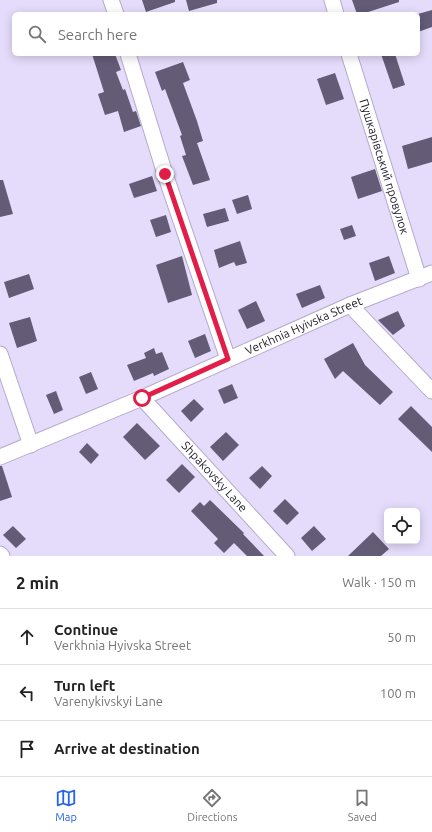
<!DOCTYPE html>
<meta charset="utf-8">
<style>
body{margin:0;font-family:Ubuntu,sans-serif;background:#f6f6f6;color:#222}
.controls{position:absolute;right:12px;bottom:12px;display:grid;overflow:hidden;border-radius:6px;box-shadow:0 2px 10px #0003}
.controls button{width:36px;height:36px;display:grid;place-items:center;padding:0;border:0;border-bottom:1px solid #e0e0e0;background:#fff;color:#222;font:20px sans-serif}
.stop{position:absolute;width:12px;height:12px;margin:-9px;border:3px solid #e11d48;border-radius:50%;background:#fff}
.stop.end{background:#e11d48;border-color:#fff;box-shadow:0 1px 4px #0008}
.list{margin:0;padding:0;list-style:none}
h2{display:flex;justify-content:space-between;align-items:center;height:52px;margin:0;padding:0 16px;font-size:17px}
h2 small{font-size:13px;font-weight:400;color:#767676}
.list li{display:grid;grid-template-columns:26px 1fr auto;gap:12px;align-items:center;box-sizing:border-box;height:56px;padding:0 16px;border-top:1px solid #e0e0e0}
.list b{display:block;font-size:15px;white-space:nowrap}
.list p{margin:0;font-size:13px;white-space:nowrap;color:#767676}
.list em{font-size:13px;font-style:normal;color:#767676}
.icon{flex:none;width:22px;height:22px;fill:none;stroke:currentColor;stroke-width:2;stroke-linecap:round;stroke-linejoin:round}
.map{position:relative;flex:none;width:432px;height:556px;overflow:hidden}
.search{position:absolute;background:#fff;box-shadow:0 2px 10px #0003;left:12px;right:12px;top:12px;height:44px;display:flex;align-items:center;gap:10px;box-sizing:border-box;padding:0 14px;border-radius:6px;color:#767676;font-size:15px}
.sheet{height:220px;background:#fff}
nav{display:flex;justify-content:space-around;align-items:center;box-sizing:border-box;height:56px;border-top:1px solid #e0e0e0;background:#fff;font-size:11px;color:#767676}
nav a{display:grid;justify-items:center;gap:2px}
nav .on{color:#2563eb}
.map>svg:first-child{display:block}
.building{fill:#645b77}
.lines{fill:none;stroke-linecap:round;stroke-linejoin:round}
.minor-casing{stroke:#b4aac9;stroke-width:17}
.minor{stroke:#fff;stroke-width:15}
.route{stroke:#e11d48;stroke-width:5}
.labels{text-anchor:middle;stroke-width:4;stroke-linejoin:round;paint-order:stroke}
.street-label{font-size:12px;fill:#1e1a25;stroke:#f0eafe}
</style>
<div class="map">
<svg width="432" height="556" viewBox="0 0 432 556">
<rect width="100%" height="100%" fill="#e5dbfb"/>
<!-- building -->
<g class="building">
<polygon points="142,0 175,0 175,2 146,12"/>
<polygon points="186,0 217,0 217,3 189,11"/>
<polygon points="352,0 399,0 399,2 362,14 357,14"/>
<polygon points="432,10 432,27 418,32 418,14"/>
<polygon points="92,54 115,54 121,70 116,72 123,90 125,89 133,112 136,111 141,126 124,132 118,111 105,115 98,94 104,92"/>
<polygon points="381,54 395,54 405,85 393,89"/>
<polygon points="183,62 190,80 183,83 197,121 203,141 197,143 210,180 193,185 182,156 186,155 180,136 182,135 165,89 162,91 155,72"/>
<polygon points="335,73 344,99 326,105 317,79"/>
<polygon points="432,137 432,162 408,169 402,146"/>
<polygon points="375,169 382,191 358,199 351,177"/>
<polygon points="152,176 157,191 134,198 129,184"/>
<polygon points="0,180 3,180 13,214 0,217"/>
<polygon points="248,195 252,209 237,214 232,200"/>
<polygon points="225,208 229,221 207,227 203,214"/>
<polygon points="166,215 171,232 156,237 150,220"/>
<polygon points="352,225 356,236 344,240 340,229"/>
<polygon points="240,241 247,263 236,266 234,262 219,268 214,250"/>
<polygon points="182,256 192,295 168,303 156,265"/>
<polygon points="389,256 395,273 375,281 369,263"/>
<polygon points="29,274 34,289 9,298 4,282"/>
<polygon points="320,285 325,298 302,308 296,294"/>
<polygon points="256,301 265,321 247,329 238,310"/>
<polygon points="398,311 405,326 393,335 378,320"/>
<polygon points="30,317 37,341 17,348 9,323"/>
<polygon points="205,334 211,351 195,358 188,341"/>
<polygon points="353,343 365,365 393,392 380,405 343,371 335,379 324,359"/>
<polygon points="154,348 156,354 162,352 169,369 154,376 153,373 134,381 127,365 146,358 144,353"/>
<polygon points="91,372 98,389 86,394 79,377"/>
<polygon points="232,384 238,398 224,404 218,390"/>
<polygon points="56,391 63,410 54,414 46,395"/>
<polygon points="194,399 204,409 191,422 181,411"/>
<polygon points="411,406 432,427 432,452 398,419"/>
<polygon points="137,423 160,446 145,460 123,437"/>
<polygon points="226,432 239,445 223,461 210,447"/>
<polygon points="87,443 99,455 91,464 79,452"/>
<polygon points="182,464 195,477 179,493 166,480"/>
<polygon points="0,466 2,466 12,497 0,501"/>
<polygon points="262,466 272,476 260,489 249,478"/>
<polygon points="285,499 299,513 287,525 273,511"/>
<polygon points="210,500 244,533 243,534 264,556 247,556 234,543 224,553 214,543 218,539 191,511 200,502 204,506"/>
<polygon points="13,526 26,539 16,548 3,535"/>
<polygon points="314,526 326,539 312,551 301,538"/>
<polygon points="373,532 389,549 381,556 348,556"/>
</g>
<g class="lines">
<!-- minor casing -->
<g class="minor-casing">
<g id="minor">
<polyline points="111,0 116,14"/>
<polyline points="332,0 336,14"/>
<polyline points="128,54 165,174 228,359"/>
<path id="s1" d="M349,54L419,279"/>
<polyline points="350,305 432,391"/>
<polyline points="0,354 31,445"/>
<path id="s2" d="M142,398L287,556"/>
<path id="s3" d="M0,457L142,398L350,305L432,273"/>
<polyline points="0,554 2,556"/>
</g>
</g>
<!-- minor -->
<use href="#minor" class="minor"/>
</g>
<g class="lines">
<!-- route -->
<polyline class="route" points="142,398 228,359 165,174"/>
</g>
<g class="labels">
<!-- street labels -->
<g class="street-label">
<text dy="4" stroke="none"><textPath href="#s1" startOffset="118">Пушкарівський провулок</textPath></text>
<text dy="4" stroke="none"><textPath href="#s3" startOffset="331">Verkhnia Hyivska Street</textPath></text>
<text dy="4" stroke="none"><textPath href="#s2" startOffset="107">Shpakovsky Lane</textPath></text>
</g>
</g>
</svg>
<div class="controls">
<button><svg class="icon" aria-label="locate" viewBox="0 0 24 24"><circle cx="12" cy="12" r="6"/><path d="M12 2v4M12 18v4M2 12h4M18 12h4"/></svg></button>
</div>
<div class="stop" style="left:142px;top:398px"></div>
<div class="stop end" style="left:165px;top:174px"></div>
<div class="search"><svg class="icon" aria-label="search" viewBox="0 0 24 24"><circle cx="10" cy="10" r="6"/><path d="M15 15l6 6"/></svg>Search here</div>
</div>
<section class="sheet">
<h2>2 min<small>Walk · 150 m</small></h2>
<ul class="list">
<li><svg class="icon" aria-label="ahead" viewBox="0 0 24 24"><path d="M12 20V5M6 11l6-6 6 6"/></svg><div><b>Continue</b><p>Verkhnia Hyivska Street</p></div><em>50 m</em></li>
<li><svg class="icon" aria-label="left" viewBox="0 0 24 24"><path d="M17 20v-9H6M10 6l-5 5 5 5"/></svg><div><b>Turn left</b><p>Varenykivskyi Lane</p></div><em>100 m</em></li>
<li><svg class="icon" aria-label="arrive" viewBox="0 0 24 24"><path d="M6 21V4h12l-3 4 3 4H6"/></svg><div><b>Arrive at destination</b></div></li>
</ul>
</section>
<nav>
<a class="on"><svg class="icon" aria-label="map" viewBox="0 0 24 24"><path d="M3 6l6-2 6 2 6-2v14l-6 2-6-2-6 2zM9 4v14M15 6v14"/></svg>Map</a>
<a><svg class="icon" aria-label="directions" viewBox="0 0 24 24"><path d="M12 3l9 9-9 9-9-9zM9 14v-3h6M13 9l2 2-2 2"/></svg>Directions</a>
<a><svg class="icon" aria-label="saved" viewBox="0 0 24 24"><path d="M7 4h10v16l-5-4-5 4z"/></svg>Saved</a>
</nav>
